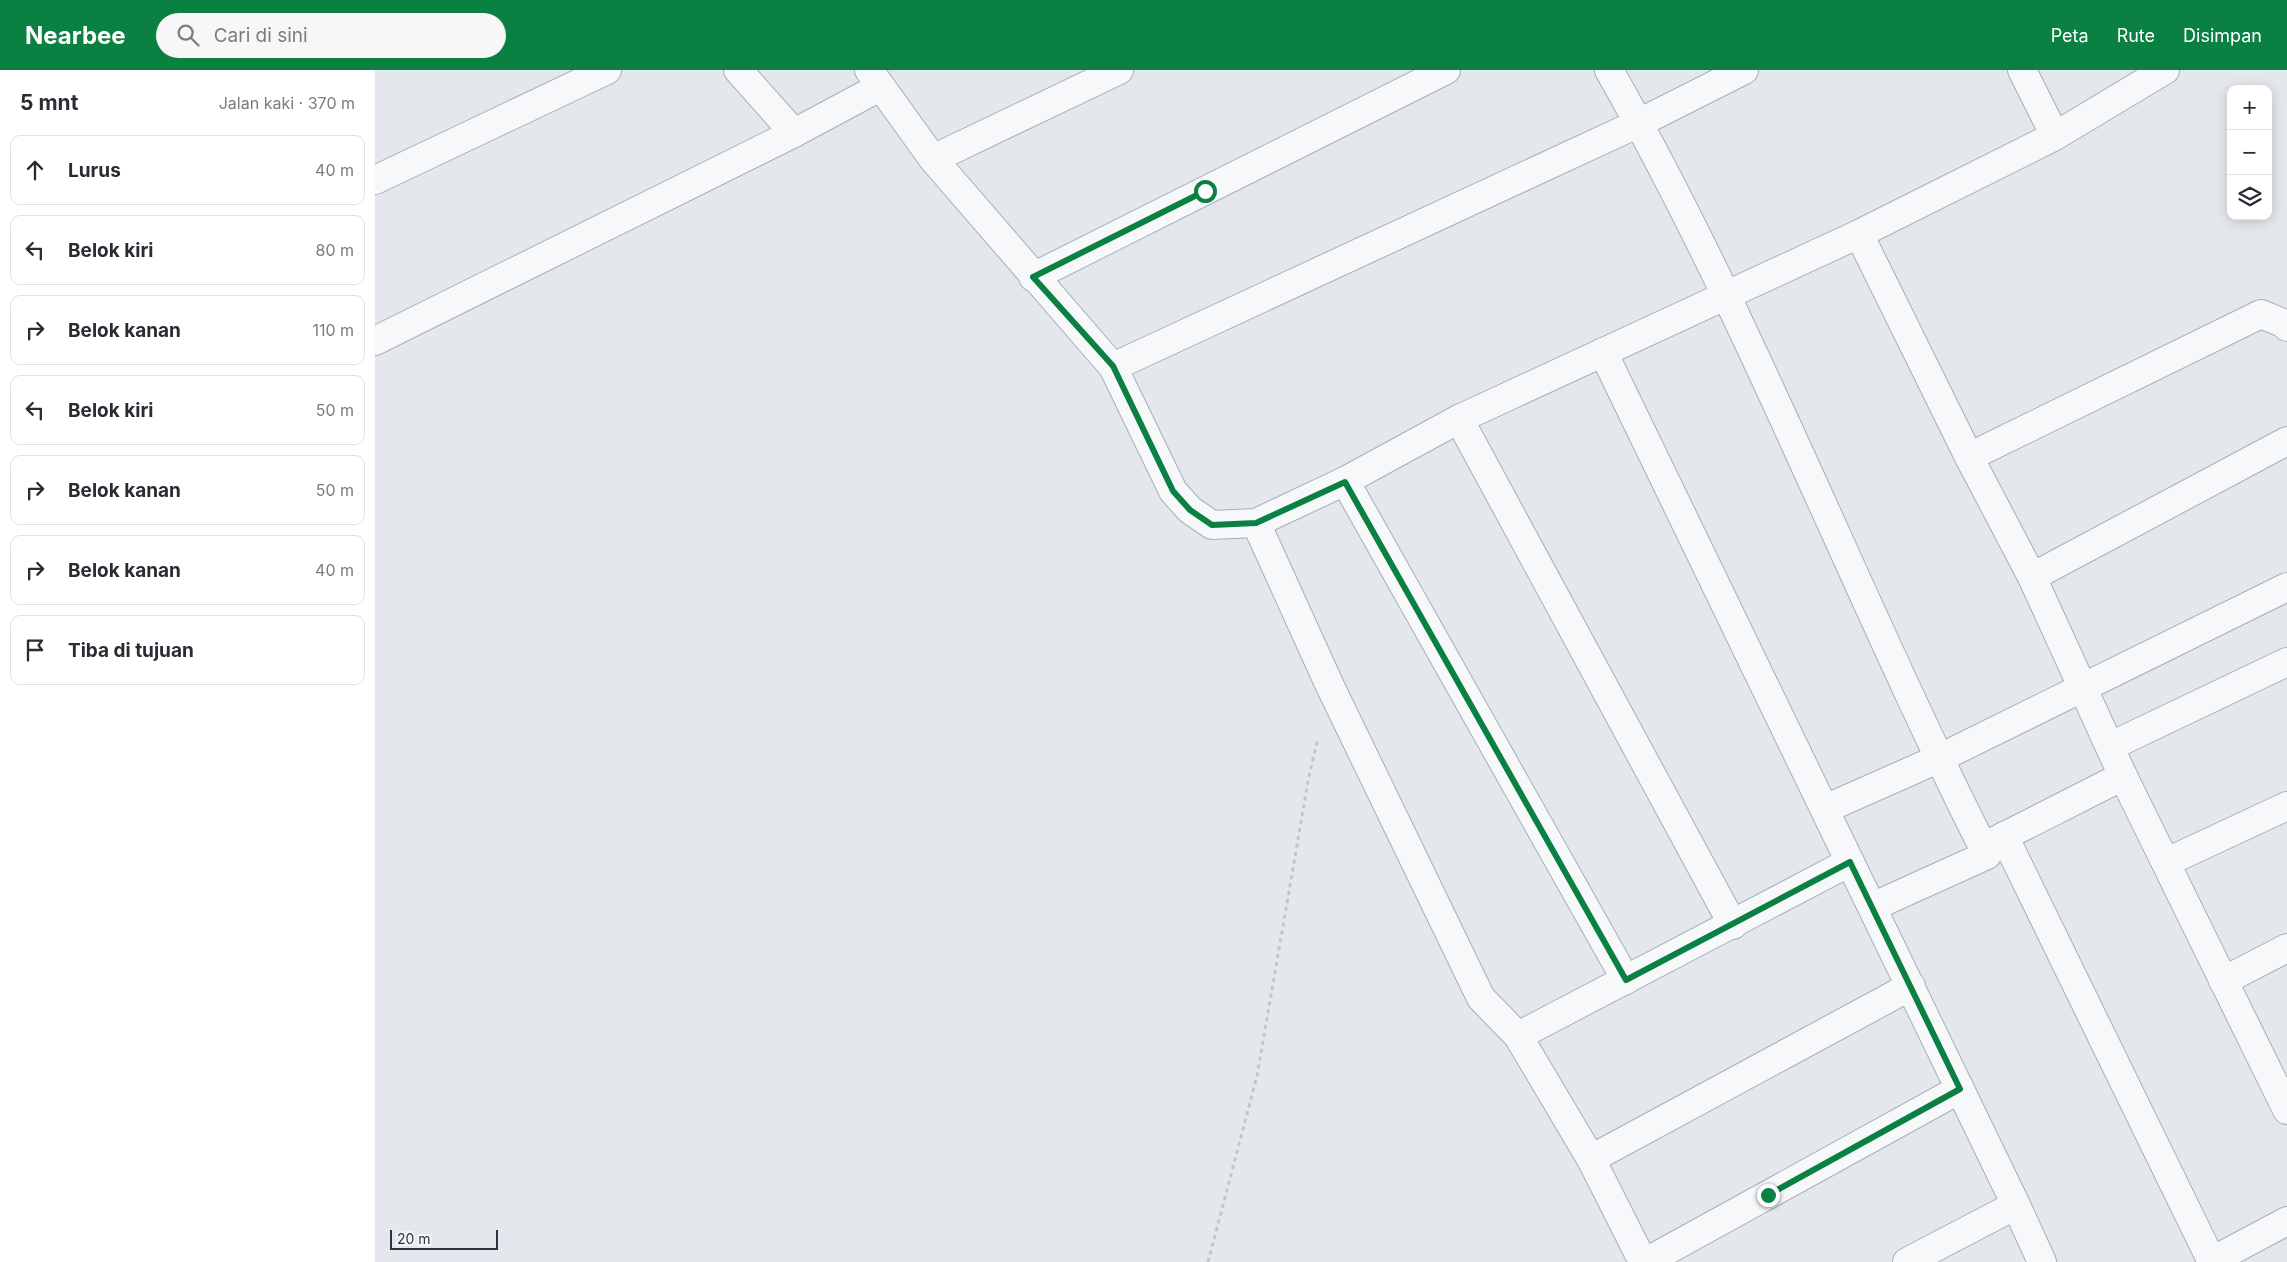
<!DOCTYPE html>
<html lang="id">
<meta charset="utf-8">
<style>
body{margin:0;font-family:Inter,sans-serif;background:#f7f7f7;color:#2b2b33}
.controls{position:absolute;right:15px;top:15px;display:grid;overflow:hidden;border-radius:10px;box-shadow:0 2px 12px #0003}
.controls button{width:45px;height:45px;display:grid;place-items:center;padding:0;border:0;border-bottom:1px solid #e1e1e2;background:#fff;color:#2b2b33;font:25px sans-serif}
.scale{position:absolute;left:15px;bottom:12px;width:108px;box-sizing:border-box;padding-left:5px;border:2px solid #2b3445;border-top:0;font-size:14px;line-height:18px;white-space:nowrap;color:#2b3445;-webkit-text-stroke:4px #f4f6f9;paint-order:stroke}
.stop{position:absolute;width:15px;height:15px;margin:-11px;border:4px solid #0b8043;border-radius:50%;background:#fff}
.stop.end{background:#0b8043;border-color:#fff;box-shadow:0 1px 5px #0008}
.list{margin:0;padding:0;list-style:none}
h2{display:flex;justify-content:space-between;align-items:center;height:65px;margin:0;padding:0 20px;font-size:21px}
h2 small{font-size:16px;font-weight:400;color:#7c7c81}
.list li{display:grid;grid-template-columns:32px 1fr auto;gap:15px;align-items:center;box-sizing:border-box;height:70px;margin:0 10px 10px;padding:0 10px;border:1px solid #e1e1e2;border-radius:10px}
.list b{display:block;font-size:19px;white-space:nowrap}
.list em{font-size:16px;font-style:normal;color:#7c7c81}
.icon{flex:none;width:28px;height:28px;fill:none;stroke:currentColor;stroke-width:2;stroke-linecap:round;stroke-linejoin:round}
.map{position:relative;flex:none;width:1912px;height:1192px;overflow:hidden}
header{display:flex;align-items:center;gap:30px;box-sizing:border-box;height:70px;padding:0 25px;background:#0b8043;color:#fff}
header strong{font-size:24px}
nav{display:flex;gap:28px;margin-inline-start:auto;font-size:18px}
.search{width:350px;height:45px;background:#f7f7f7;display:flex;align-items:center;gap:12px;box-sizing:border-box;padding:0 18px;border-radius:28px;color:#7c7c81;font-size:19px}
main{display:flex}
aside{flex:1;background:#fff}
.map>svg:first-child{display:block}
.lines{fill:none;stroke-linecap:round;stroke-linejoin:round}
.minor-casing{stroke:#a9aeb7;stroke-width:30}
.path{stroke:#c2c5cb;stroke-width:3;stroke-dasharray:4 4;stroke-linecap:butt}
.minor{stroke:#f7f8fa;stroke-width:28}
.route{stroke:#0b8043;stroke-width:6}
</style>
<header>
<strong>Nearbee</strong>
<div class="search"><svg class="icon" aria-label="search" viewBox="0 0 24 24"><circle cx="10" cy="10" r="6"/><path d="M15 15l6 6"/></svg>Cari di sini</div>
<nav><a>Peta</a><a>Rute</a><a>Disimpan</a></nav>
</header>
<main>
<aside>
<h2>5 mnt<small>Jalan kaki · 370 m</small></h2>
<ul class="list">
<li><svg class="icon" aria-label="ahead" viewBox="0 0 24 24"><path d="M12 20V5M6 11l6-6 6 6"/></svg><div><b>Lurus</b></div><em>40 m</em></li>
<li><svg class="icon" aria-label="left" viewBox="0 0 24 24"><path d="M17 20v-9H6M10 6l-5 5 5 5"/></svg><div><b>Belok kiri</b></div><em>80 m</em></li>
<li><svg class="icon" aria-label="right" viewBox="0 0 24 24"><path d="M7 20v-9h11M14 6l5 5-5 5"/></svg><div><b>Belok kanan</b></div><em>110 m</em></li>
<li><svg class="icon" aria-label="left" viewBox="0 0 24 24"><path d="M17 20v-9H6M10 6l-5 5 5 5"/></svg><div><b>Belok kiri</b></div><em>50 m</em></li>
<li><svg class="icon" aria-label="right" viewBox="0 0 24 24"><path d="M7 20v-9h11M14 6l5 5-5 5"/></svg><div><b>Belok kanan</b></div><em>50 m</em></li>
<li><svg class="icon" aria-label="right" viewBox="0 0 24 24"><path d="M7 20v-9h11M14 6l5 5-5 5"/></svg><div><b>Belok kanan</b></div><em>40 m</em></li>
<li><svg class="icon" aria-label="arrive" viewBox="0 0 24 24"><path d="M6 21V4h12l-3 4 3 4H6"/></svg><div><b>Tiba di tujuan</b></div></li>
</ul>
</aside>
<div class="map">
<svg width="1912" height="1192" viewBox="0 0 1912 1192">
<rect width="100%" height="100%" fill="#e4e7ec"/>
<g class="lines">
<!-- minor casing -->
<g class="minor-casing">
<g id="minor">
<polyline points="363,0 419,63"/>
<polyline points="494,0 558,89 738,297 798,421 815,440 837,455 881,453 970,411 1084,349 1484,164 1680,66 1790,0"/>
<path d="M1234,0C1378,253 1481,527 1612,785L1497,837"/>
<polyline points="1647,0 1680,66"/>
<polyline points="558,89 744,0"/>
<polyline points="0,110 232,0"/>
<polyline points="1484,164 1594,387 1657,507 1748,706 1912,1040"/>
<polyline points="658,207 1071,0"/>
<polyline points="0,271 419,63 505,17"/>
<polyline points="1228,282 1641,1135 1667,1192"/>
<polyline points="738,297 1264,53 1369,0"/>
<polyline points="1084,349 1358,855"/>
<polyline points="1594,387 1886,244 1908,253 1912,257"/>
<polyline points="970,411 1251,910"/>
<polyline points="881,453 955,616 1106,928 1143,966 1216,1089 1268,1192"/>
<polyline points="1657,507 1912,371"/>
<polyline points="1736,676 1912,592"/>
<polyline points="1450,739 1563,689 1912,517"/>
<polyline points="1629,766 1837,1192"/>
<polyline points="1614,774 1748,706"/>
<polyline points="1792,792 1912,736"/>
<polyline points="1848,911 1912,878"/>
<polyline points="1143,966 1475,792"/>
<polyline points="1216,1089 1536,916"/>
<polyline points="1271,1192 1585,1019"/>
<polyline points="1532,1192 1641,1135"/>
<polyline points="1835,1192 1912,1151"/>
</g>
</g>
<!-- path -->
<polyline class="path" points="833,1192 882,1006 934,706 943,668"/>
<!-- minor -->
<use href="#minor" class="minor"/>
</g>
<g class="lines">
<!-- route -->
<polyline class="route" points="830,121 658,207 738,296 798,421 815,440 837,455 881,453 970,412 1251,910 1475,792 1585,1019 1393,1125"/>
</g>
</svg>
<div class="controls">
<button>+</button>
<button>−</button>
<button><svg class="icon" aria-label="layers" viewBox="0 0 24 24"><path d="M12 4l9 5-9 5-9-5zM3 14l9 5 9-5"/></svg></button>
</div>
<div class="scale">20 m</div>
<div class="stop" style="left:830px;top:121px"></div>
<div class="stop end" style="left:1393px;top:1125px"></div>
</div>
</main>
